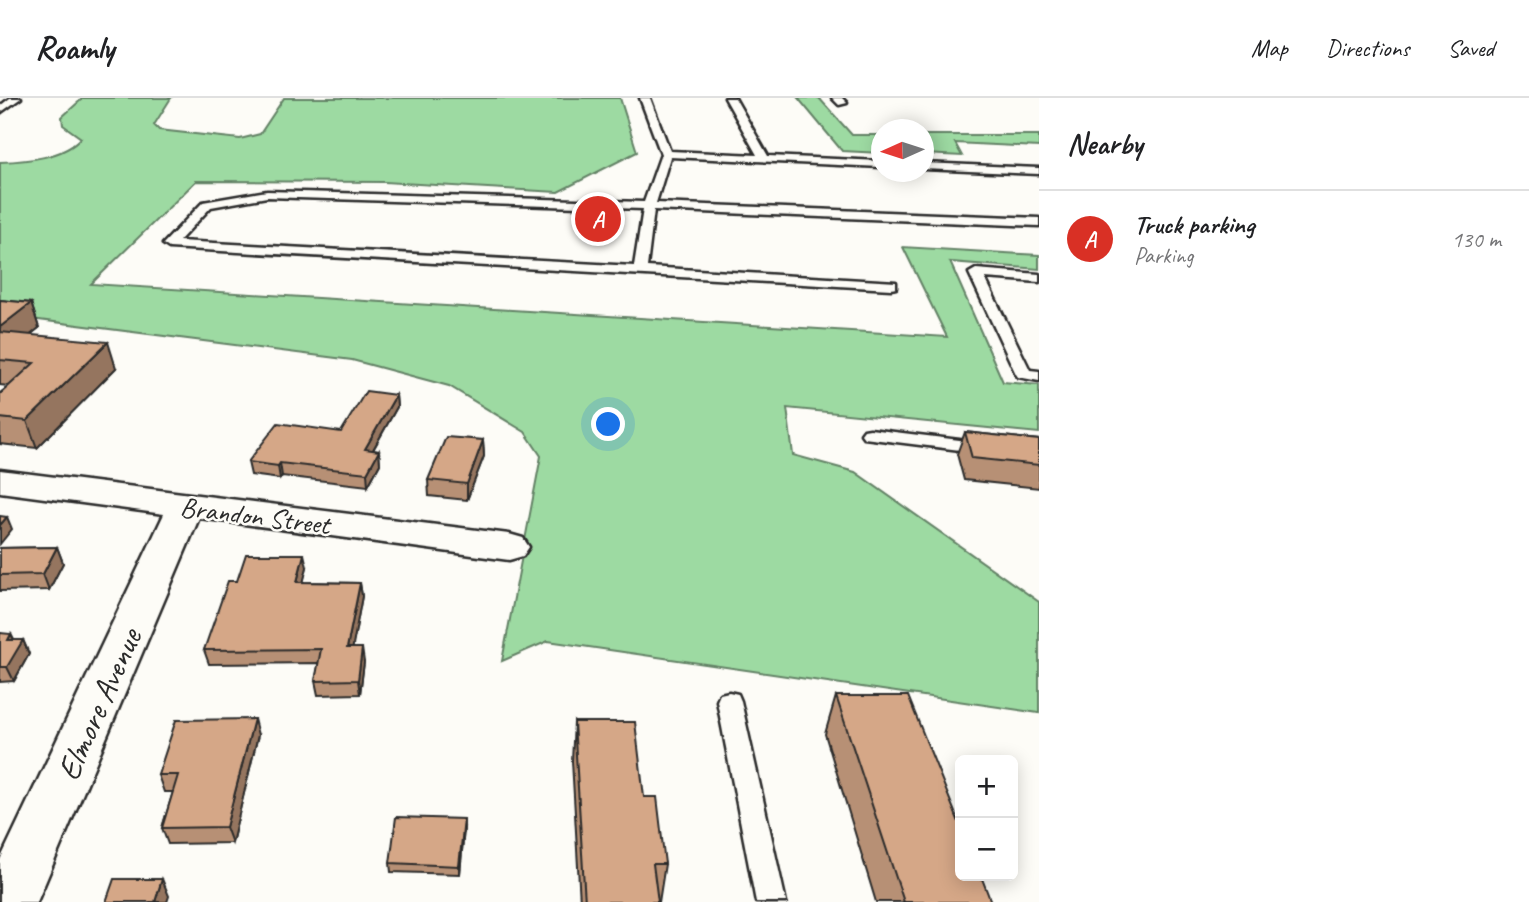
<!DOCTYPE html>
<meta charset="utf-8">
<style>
body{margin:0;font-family:Caveat,sans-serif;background:#f6f6f6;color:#202124}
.controls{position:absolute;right:21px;bottom:21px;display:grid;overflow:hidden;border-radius:10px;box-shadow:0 4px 18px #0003}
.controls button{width:63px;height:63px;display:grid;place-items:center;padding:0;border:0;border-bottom:2px solid #e0e0e0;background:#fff;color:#202124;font:35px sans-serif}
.compass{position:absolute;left:871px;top:21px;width:63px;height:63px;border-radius:50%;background:#fff;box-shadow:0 4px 18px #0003;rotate:267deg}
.you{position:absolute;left:609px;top:327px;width:24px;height:24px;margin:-18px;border:5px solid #fff;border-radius:50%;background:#1a73e8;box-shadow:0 0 0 10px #1a73e833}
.badge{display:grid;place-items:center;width:46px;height:46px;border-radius:50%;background:#d93025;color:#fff;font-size:23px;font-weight:700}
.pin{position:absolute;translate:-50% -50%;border:4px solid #fff;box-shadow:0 2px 7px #0006}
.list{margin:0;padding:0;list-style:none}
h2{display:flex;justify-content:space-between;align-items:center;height:91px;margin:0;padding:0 28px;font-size:30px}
h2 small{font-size:23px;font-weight:400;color:#757577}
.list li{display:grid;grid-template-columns:46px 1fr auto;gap:21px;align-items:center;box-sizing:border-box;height:98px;padding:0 28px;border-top:2px solid #e0e0e0}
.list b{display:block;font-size:26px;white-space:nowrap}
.list p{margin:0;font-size:23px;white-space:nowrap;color:#757577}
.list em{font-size:23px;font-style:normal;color:#757577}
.map{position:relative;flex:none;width:1039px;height:804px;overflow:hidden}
header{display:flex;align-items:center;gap:42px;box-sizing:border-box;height:98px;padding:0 35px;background:#fff;border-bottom:2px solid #e0e0e0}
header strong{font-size:33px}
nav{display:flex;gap:38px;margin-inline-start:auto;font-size:24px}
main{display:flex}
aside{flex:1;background:#fff}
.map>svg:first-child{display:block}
.green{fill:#9ddaa2;stroke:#648266;stroke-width:2}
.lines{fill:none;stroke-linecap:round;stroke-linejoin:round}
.service-casing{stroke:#2b2b2b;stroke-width:5}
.minor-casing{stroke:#2b2b2b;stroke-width:5}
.service{fill:#fdfcf7;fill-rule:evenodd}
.minor{fill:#fdfcf7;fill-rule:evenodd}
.wall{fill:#b79074;stroke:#2b2b2b;stroke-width:2}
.shaded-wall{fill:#95755e;stroke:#2b2b2b;stroke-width:2}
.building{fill:#d5a787;stroke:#2b2b2b;stroke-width:2}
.labels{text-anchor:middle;stroke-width:5;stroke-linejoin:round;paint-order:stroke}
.street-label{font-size:28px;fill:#2b2b2b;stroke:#fdfcf7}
.near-street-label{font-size:33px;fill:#2b2b2b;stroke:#fdfcf7}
</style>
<header>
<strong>Roamly</strong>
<nav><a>Map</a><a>Directions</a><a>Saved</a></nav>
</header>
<main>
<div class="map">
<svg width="1039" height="804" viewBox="0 0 1039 804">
<rect width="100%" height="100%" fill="#fdfcf7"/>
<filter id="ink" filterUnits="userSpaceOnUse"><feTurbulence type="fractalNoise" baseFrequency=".0143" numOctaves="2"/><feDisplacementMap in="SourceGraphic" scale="14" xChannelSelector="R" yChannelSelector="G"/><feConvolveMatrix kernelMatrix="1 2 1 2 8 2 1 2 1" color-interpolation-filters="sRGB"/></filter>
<g filter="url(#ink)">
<!-- green -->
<g class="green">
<path d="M83,0H171L154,27L159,32L240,41L260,36L284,0H620L637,54L558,94L384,84L196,83L91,186L947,239L903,149L1039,157V171L950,164L1003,284L1039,287V335L787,310L793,357L855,374L1039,504V615L548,543L502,563L541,358L525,334L449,288L352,262L0,217V64C26,63 64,60 81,40L63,27L62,19Z"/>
<polygon points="798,0 819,0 852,37 881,37 881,55 842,53"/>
<polygon points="924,37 1039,37 1039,49 955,45 962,58 924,56"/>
</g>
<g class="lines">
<!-- service casing -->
<g class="service-casing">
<g id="service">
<polygon points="10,0 21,0 0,15 0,8"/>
<path d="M640,0H650L670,53L757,57L725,0H735L768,58L881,63V69L670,59L656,105L1039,120V128L654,112L647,169L896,184V190L891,191L169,150L163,146L203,104L267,93L644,104L661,56ZM267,99L643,111L634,168L179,143L211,109Z"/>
<polygon points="832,0 842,0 847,5 839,7"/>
<polygon points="923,65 1039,70 1039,76 923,71"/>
<polygon points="976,171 1039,176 1039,184 985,180 1030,272 1039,273 1039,283 1018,279 1016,276 969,175"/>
<polygon points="870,331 984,345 993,350 984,355 864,340 861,336 864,332"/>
<polygon points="729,594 738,596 741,603 786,804 756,804 717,603 720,596"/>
</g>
</g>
<!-- minor casing -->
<g class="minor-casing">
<polygon id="minor" points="0,372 509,436 523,440 529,449 523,458 509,462 199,420 37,804 0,804 0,762 164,416 0,394"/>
</g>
<!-- service -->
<use href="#service" class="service"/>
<!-- minor -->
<use href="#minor" class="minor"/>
</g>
<!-- wall -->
<g class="wall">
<polygon points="0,202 31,205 39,230 30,237 116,270 37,350 0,346 0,295 9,288 0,287"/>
<polygon points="396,297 397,309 373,352 379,353 380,366 368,388 282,378 280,381 251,377 248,364 341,334"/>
<polygon points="965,334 1039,342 1039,390 964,382 957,356"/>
<polygon points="483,342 484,358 467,402 429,398 428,382"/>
<polygon points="57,449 63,465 49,492 0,493 0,450"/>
<polygon points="307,469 303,484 360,485 362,498 352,550 364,564 360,596 318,597 315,583 319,565 209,566 204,552 237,483"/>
<polygon points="0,535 14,542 23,542 29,556 14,583 0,584"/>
<polygon points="836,598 991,804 876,804 825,636"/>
<polygon points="574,624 644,699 665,766 659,804 580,804 572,663"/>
<polygon points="258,637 232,745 168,746 162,730 173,694 164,694 158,677"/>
<polygon points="464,730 460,776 391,774 390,765"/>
</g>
<!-- shaded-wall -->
<g class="shaded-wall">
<polygon points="31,205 39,230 3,259 0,252 0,229"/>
<polygon points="108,244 116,270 37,350 27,323"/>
<polygon points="396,297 397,309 366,364 365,351"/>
<polygon points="483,342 484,358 467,402 467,386"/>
<polygon points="379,353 380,366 368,388 367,375"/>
<polygon points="280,365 282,378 280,381 278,368"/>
<polygon points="7,419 12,431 0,446 0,427"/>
<polygon points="57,449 63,465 49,492 43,476"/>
<polygon points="304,456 307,469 300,498 297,484"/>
<polygon points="360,485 362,498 350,564 347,550"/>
<polygon points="11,536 18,550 23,542 29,556 14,583 7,569 8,542"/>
<polygon points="362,550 364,564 360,596 358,582"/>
<polygon points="254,621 258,637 232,745 226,729"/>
<polygon points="464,721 464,730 460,776 459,768"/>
<polygon points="162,781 169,798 167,804 155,804"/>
</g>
<!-- building -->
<g class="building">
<polygon points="0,202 31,205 0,229"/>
<polygon points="0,234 108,244 27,323 0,320 0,296 34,265 0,262"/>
<polygon points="366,293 396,297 365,351 379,353 367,375 280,365 278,368 248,364 278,325 341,334"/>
<polygon points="965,334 1039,342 1039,367 972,360"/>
<polygon points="446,339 483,342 467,386 428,382"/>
<polygon points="0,418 7,419 0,427"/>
<polygon points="57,449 43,476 0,477 0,450"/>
<polygon points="246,456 304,456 297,484 360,485 347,550 362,550 358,582 315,583 321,551 204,552 228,483 237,483"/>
<polygon points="0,535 11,536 8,542 23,542 7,569 0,569"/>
<polygon points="836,598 908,598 960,727 960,778 981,778 991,804 904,804"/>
<polygon points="254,621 226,729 162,730 178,677 158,677 176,622"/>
<polygon points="574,624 635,624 644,699 657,699 665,766 653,766 658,804 585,804"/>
<polygon points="396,719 464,721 459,768 390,765"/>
<polygon points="114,781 162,781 155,804 106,804"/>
</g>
</g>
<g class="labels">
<!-- street labels -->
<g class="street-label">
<text transform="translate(255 417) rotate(7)" y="10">Brandon Street</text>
</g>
<!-- near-street labels -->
<g class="near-street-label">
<text transform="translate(98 606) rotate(-66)" y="12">Elmore Avenue</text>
</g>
</g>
</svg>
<div class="controls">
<button>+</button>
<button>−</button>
</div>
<svg class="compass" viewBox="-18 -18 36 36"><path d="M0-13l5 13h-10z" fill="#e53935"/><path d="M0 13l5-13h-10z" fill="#757577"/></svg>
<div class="you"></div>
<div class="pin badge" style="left:598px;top:121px">A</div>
</div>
<aside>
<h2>Nearby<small></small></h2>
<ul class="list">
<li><span class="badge">A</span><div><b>Truck parking</b><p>Parking</p></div><em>130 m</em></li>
</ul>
</aside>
</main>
